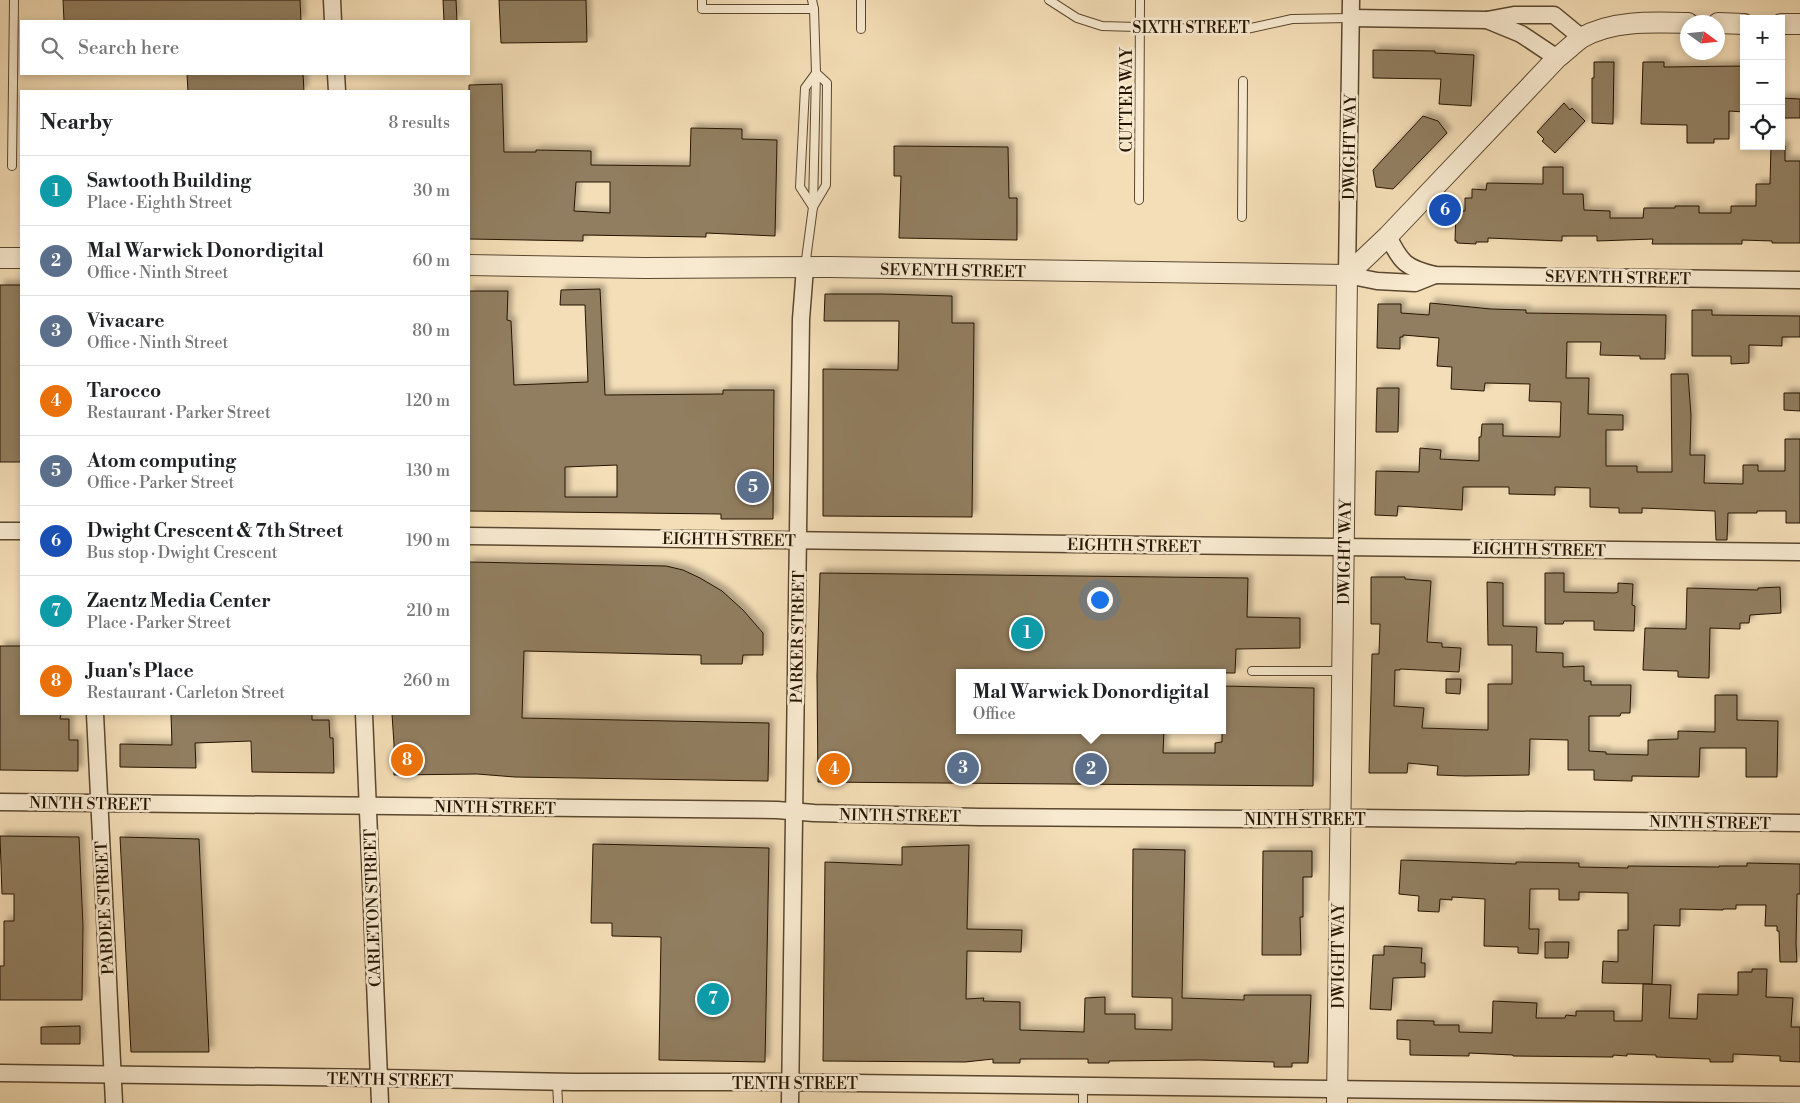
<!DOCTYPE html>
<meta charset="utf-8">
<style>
body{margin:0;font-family:"Libre Bodoni",serif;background:#f2f2f2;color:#202124}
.controls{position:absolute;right:15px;top:15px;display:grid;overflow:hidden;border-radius:0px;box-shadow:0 2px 8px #0003}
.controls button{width:45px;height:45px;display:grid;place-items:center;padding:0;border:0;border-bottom:1px solid #e0e0e0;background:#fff;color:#202124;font:25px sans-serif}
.compass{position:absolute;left:1680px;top:15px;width:45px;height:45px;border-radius:50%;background:#fff;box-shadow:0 2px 8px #0003;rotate:105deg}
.you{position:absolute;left:1099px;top:599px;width:18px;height:18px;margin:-12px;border:4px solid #fff;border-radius:50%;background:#1a73e8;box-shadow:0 0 0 8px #1a73e833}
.badge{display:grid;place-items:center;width:32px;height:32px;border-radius:50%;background:#db2777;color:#fff;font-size:16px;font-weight:700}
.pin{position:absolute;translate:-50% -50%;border:2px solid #fff;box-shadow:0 1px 5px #0006}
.popup{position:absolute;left:956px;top:669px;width:270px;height:65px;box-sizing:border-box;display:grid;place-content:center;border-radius:0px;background:#fff;filter:drop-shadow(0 1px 4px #0005);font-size:16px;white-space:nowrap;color:#757577}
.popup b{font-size:19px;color:#202124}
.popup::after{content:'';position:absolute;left:50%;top:100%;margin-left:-10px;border:10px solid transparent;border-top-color:#fff}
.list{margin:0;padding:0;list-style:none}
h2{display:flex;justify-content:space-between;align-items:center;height:65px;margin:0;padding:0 20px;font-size:21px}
h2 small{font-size:16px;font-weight:400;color:#757577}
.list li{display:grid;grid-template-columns:32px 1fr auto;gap:15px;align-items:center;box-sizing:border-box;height:70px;padding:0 20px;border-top:1px solid #e0e0e0}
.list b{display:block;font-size:19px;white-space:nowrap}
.list p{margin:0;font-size:16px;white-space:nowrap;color:#757577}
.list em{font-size:16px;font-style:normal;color:#757577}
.icon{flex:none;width:28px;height:28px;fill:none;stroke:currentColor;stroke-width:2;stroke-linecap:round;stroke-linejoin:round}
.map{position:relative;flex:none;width:1800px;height:1103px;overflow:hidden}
.search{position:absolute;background:#fff;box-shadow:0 2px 8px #0003;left:20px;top:20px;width:450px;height:55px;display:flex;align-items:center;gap:12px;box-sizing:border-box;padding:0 18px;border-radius:0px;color:#757577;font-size:19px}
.panel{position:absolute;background:#fff;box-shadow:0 2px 8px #0003;left:20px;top:90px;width:450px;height:625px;border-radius:0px}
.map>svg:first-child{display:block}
.building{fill:#917e60;stroke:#261501;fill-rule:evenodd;filter:url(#shadow)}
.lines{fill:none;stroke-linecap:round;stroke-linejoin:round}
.service-casing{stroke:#5a472e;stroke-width:10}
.minor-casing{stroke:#5a472e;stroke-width:19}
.tertiary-casing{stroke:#5a472e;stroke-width:22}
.service{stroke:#f8ead0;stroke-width:8}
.minor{stroke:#f8ead0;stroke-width:16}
.tertiary{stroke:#f8ead0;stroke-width:20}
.labels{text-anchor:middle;stroke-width:5;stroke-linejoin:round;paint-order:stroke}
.street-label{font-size:16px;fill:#261501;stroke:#f8ead0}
</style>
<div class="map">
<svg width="1800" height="1103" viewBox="0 0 1800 1103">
<defs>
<filter id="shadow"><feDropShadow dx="4.5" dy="-4.5" stdDeviation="2.5" flood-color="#0004"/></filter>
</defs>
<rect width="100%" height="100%" fill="#f4deb7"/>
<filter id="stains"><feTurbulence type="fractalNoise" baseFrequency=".004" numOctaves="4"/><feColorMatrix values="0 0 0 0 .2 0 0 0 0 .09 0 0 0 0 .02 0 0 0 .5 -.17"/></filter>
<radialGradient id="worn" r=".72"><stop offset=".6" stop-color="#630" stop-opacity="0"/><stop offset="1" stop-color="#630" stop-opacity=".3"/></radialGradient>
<!-- building -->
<g class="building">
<polygon points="63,0 300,0 301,21 64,21"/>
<polygon points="443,0 456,0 457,21 444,21"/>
<polygon points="499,0 586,0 587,42 501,43"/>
<polygon points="1373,50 1435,51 1435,53 1474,55 1471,106 1439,104 1441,79 1373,78"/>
<polygon points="1594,62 1614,62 1613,124 1592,123 1592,78 1594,78"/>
<polygon points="1643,62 1664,62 1664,67 1744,66 1744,112 1729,111 1729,139 1714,139 1714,143 1687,143 1687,125 1641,124"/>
<polygon points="187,74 303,74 304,91 188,91"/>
<path d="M502,84L504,152H536V150L591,151V165L690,166L691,128L742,129V139L777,140L775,236L706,233V237L583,235V241L469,239V85ZM576,182H610V213L574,211Z"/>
<polygon points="1781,98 1800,99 1800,118 1781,118"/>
<polygon points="1564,103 1570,110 1572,108 1585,121 1555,153 1542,141 1544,139 1537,132"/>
<polygon points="1423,116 1438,121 1447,133 1393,189 1376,187 1373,170"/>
<polygon points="894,146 1008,147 1009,198 1017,198 1017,240 899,238 901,176 894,176"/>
<polygon points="1771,146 1785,146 1785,161 1800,161 1800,243 1772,243 1772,241 1742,240 1742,244 1652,244 1653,239 1597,241 1597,236 1562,236 1562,241 1488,238 1488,242 1476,242 1476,244 1457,243 1457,241 1455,241 1456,211 1465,211 1465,198 1472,198 1472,189 1486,190 1487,183 1543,184 1543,167 1563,167 1563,194 1583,194 1584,210 1610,211 1610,218 1643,218 1644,208 1675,208 1675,206 1699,206 1699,213 1731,213 1731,206 1756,206 1756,184 1770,184"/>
<rect x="0" y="285" width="21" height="177"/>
<path d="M600,289L605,395L723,394V390H774L773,519H721V514L469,511V291H508L507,320L511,321L514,385L588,382L585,305H560L561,290ZM617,465V497H565V467Z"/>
<polygon points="825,294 883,294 952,296 952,323 974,323 972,517 823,516 823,369 898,370 899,321 824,321"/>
<polygon points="1430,303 1491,309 1526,310 1526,313 1666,315 1665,359 1640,359 1640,356 1600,355 1601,342 1567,342 1566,378 1589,378 1588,414 1623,415 1623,430 1606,430 1606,466 1637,466 1637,472 1672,472 1671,374 1688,374 1691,415 1690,455 1705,455 1704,483 1743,484 1743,465 1758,465 1758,471 1785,471 1785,439 1800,439 1800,523 1786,523 1786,511 1757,511 1757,513 1728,513 1727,540 1716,540 1715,511 1642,508 1642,513 1619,513 1619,508 1590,507 1590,488 1555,487 1555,495 1509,494 1509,487 1463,487 1462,510 1398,506 1397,516 1375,515 1376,471 1419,472 1420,448 1441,450 1440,459 1479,461 1479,437 1481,437 1482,424 1503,424 1503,436 1560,437 1561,402 1529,401 1530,384 1485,383 1484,391 1451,389 1452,367 1437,366 1439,338 1403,335 1403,337 1400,337 1400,349 1377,348 1378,304 1401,304 1401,313 1429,315"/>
<polygon points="1692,310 1712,310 1712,315 1800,316 1800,337 1782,337 1782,346 1749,345 1749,363 1731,364 1731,356 1692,356"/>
<polygon points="1377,388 1399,388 1398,432 1376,432"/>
<polygon points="1784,393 1800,393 1800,411 1784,410"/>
<polygon points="469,562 666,566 683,570 700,578 722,591 743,610 763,633 763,655 743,655 742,664 701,664 701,655 524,651 522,718 769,723 768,781 515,777 477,774 394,775 394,744 392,714 469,714"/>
<polygon points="820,573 1248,578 1247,617 1300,618 1300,648 1236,649 1235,673 960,673 960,730 1164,730 1163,753 1215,753 1215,743 1222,742 1222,686 1314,688 1313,786 818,782 817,675"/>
<polygon points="1545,573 1564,573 1564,592 1615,593 1618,592 1618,583 1633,584 1632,605 1635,606 1634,631 1594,630 1594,621 1564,621 1563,624 1545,624"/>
<polygon points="1371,577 1405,577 1405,579 1431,581 1427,642 1442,643 1442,647 1461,648 1459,672 1400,669 1400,670 1395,670 1394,706 1424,708 1422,728 1488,730 1488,684 1512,684 1512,645 1488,645 1487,582 1503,583 1503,626 1537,627 1536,652 1563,653 1563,667 1584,666 1584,681 1591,681 1591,685 1631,685 1630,713 1621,713 1620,716 1589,716 1589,751 1606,752 1606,754 1648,755 1648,740 1678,739 1678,731 1715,732 1715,695 1737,695 1737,720 1778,721 1777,777 1746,777 1746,748 1700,748 1699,777 1632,776 1632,781 1594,780 1594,770 1568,770 1568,740 1530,739 1529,775 1465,776 1437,775 1438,766 1408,763 1407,773 1369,773 1372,654 1379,654 1380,624 1371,624"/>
<polygon points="1780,587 1781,613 1750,615 1749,623 1740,623 1740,629 1710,628 1709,678 1678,677 1678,671 1643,670 1645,628 1686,629 1687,588 1758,590 1758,588"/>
<polygon points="0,646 21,646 21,714 61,714 60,719 69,719 69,740 78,740 78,771 0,770"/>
<polygon points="1446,679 1461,679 1460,694 1446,693"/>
<polygon points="171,714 312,714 312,720 329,720 330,738 333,738 334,773 252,772 251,741 195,743 196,768 120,767 120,744 172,745"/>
<polygon points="0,836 79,837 83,926 82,1000 0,1000 0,966 4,966 4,921 14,921 14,894 2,894"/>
<polygon points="120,837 199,839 209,1052 131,1052"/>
<polygon points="593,844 769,848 765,1062 659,1060 661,937 612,936 612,923 591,923"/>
<polygon points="969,845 967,929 1022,930 1021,952 967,951 966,999 984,998 983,1001 1020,1002 1020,1030 1084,1032 1085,998 1105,997 1105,1014 1135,1014 1135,1029 1172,1030 1172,998 1132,997 1133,849 1185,850 1182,998 1244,1000 1244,995 1311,995 1308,1063 1292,1063 1292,1067 1274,1067 1274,1062 1199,1060 1109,1061 1109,1063 1088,1063 1088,1059 1020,1059 1020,1063 993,1063 993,1059 965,1062 823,1061 825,862 902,865 902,847"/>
<polygon points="1263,851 1312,851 1312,877 1303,877 1303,917 1300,917 1301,955 1262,955"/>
<polygon points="1401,860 1516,864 1516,862 1579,863 1579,867 1628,868 1628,866 1719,867 1719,866 1747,866 1747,863 1800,864 1800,894 1797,894 1796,944 1797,962 1780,962 1779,931 1777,931 1777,926 1765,926 1766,905 1736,905 1736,909 1723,909 1723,910 1680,909 1680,926 1654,925 1652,984 1602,983 1603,961 1618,962 1618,930 1628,930 1628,893 1579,892 1579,900 1559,900 1559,889 1530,889 1529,929 1539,929 1538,954 1518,953 1518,947 1484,946 1485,899 1452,897 1452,900 1440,899 1439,912 1418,911 1419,896 1399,894"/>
<polygon points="1545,942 1569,942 1568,958 1545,958"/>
<polygon points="1384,946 1422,948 1421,963 1425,963 1425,977 1393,978 1391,1010 1370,1009 1373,955 1384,955"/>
<polygon points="1752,969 1767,969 1766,997 1793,998 1791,1027 1800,1027 1800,1062 1780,1061 1780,1056 1733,1054 1733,1062 1710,1062 1710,1059 1656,1057 1656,1055 1627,1054 1627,1056 1613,1055 1613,1057 1513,1056 1513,1055 1469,1053 1469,1056 1410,1055 1410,1040 1397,1039 1397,1020 1434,1021 1434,1025 1459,1025 1459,1032 1492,1033 1493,1001 1537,1003 1536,1018 1565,1018 1566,1015 1576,1016 1576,1011 1614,1011 1614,1021 1642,1021 1643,984 1671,985 1669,1018 1697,1019 1698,994 1738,995 1738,972 1752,972"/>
<polygon points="80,1026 80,1044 41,1044 41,1027"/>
</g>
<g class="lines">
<!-- service casing -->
<g class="service-casing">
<g id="service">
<polyline points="702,0 702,9 814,9"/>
<polyline points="812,0 814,9 816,73 813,207"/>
<polyline points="861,0 861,29"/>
<polyline points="1049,0 1077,18 1102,26 1242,30 1292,19 1351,18"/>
<polyline points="12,166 14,0"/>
<polyline points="1139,200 1140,0"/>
<polyline points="813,207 800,187 805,88 816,73"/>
<polyline points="1242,217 1243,81"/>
<polyline points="805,267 813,207 826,185 827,83 816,73"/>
<polyline points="1252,671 1342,671"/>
<polyline points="557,1082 558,1103"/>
<polyline points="1083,1086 1083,1103"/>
</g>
</g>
<!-- minor casing -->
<g class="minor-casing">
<g id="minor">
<polyline points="332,0 333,21"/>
<polyline points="1351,0 1347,275 1377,281 1415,283 1435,275"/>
<polyline points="1351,18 1487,20 1514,15 1554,15 1582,38"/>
<polyline points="1487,20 1521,34 1557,58"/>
<polyline points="336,74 337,91"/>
<path d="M1388,236C1401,263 1406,268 1435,275L1800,280"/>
<polyline points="0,531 21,531"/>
<polyline points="469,536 1152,545 1800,552"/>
<polyline points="95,714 114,1103"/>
<polyline points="364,714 380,1103"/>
<polyline points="0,802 777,810 814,813 979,817 1252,819 1360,818 1800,823"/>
<polyline points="0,1073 379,1078 573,1082 771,1082 1800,1095"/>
<polyline points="790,1103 801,319 805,268"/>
</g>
</g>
<!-- tertiary casing -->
<g class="tertiary-casing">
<g id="tertiary">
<polyline points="1718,23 1744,24"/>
<polyline points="1781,24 1800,24"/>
<polyline points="0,258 21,258"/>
<polyline points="469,265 645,268 829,267 1347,275"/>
<path d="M1347,275L1388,236L1557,58C1565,52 1573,44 1581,38C1612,20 1653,22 1688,23"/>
<polyline points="1337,1103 1347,275"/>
</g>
</g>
<!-- service -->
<use href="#service" class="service"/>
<!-- minor -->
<use href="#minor" class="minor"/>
<!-- tertiary -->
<use href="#tertiary" class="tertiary"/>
</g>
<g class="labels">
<!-- street labels -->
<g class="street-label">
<text x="1191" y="33">SIXTH STREET</text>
<text transform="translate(1126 100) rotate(-90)" y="6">CUTTER WAY</text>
<text transform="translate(1349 147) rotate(-89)" y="6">DWIGHT WAY</text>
<text transform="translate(953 270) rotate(1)" y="6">SEVENTH STREET</text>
<text transform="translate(1618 277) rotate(1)" y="6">SEVENTH STREET</text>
<text transform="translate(729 539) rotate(1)" y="6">EIGHTH STREET</text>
<text transform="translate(1134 545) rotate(1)" y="6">EIGHTH STREET</text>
<text transform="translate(1539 549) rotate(1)" y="6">EIGHTH STREET</text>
<text transform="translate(1344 552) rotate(-89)" y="6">DWIGHT WAY</text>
<text transform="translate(797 637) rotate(-89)" y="6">PARKER STREET</text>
<text transform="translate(90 803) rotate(1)" y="6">NINTH STREET</text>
<text transform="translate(495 807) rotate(1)" y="6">NINTH STREET</text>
<text transform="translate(900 815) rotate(1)" y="6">NINTH STREET</text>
<text x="1305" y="825">NINTH STREET</text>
<text transform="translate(1710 822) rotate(1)" y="6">NINTH STREET</text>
<text transform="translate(104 908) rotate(-93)" y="6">PARDEE STREET</text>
<text transform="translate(372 908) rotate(-92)" y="6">CARLETON STREET</text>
<text transform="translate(1338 956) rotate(-90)" y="6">DWIGHT WAY</text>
<text transform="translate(390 1079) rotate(1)" y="6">TENTH STREET</text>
<text x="795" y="1089">TENTH STREET</text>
</g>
</g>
<rect width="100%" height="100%" filter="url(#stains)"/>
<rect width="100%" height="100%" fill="url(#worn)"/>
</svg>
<div class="controls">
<button>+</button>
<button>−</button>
<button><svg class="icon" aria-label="locate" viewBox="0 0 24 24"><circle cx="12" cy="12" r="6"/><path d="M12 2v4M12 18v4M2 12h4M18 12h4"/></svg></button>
</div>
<svg class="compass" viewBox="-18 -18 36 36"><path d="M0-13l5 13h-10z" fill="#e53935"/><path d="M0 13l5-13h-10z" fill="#757577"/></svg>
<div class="you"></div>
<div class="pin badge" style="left:1027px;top:633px;background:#0f9aa8">1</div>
<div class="pin badge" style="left:1091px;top:769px;background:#5c6f8a">2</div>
<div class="popup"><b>Mal Warwick Donordigital</b>Office</div>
<div class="pin badge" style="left:963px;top:768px;background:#5c6f8a">3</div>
<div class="pin badge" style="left:834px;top:769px;background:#e8710a">4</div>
<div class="pin badge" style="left:753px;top:487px;background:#5c6f8a">5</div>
<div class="pin badge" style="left:1445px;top:210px;background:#1a4fb4">6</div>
<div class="pin badge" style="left:713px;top:999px;background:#0f9aa8">7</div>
<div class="pin badge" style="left:407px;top:760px;background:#e8710a">8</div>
<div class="search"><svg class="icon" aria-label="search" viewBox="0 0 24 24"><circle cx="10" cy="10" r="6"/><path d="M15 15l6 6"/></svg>Search here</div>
<section class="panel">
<h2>Nearby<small>8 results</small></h2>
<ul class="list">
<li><span class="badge" style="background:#0f9aa8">1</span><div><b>Sawtooth Building</b><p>Place · Eighth Street</p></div><em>30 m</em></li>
<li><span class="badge" style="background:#5c6f8a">2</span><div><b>Mal Warwick Donordigital</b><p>Office · Ninth Street</p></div><em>60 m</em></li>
<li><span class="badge" style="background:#5c6f8a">3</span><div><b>Vivacare</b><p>Office · Ninth Street</p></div><em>80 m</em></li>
<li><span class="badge" style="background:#e8710a">4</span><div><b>Tarocco</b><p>Restaurant · Parker Street</p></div><em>120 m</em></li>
<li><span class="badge" style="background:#5c6f8a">5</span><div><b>Atom computing</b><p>Office · Parker Street</p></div><em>130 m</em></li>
<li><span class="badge" style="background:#1a4fb4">6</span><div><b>Dwight Crescent &amp; 7th Street</b><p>Bus stop · Dwight Crescent</p></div><em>190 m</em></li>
<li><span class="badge" style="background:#0f9aa8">7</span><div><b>Zaentz Media Center</b><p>Place · Parker Street</p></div><em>210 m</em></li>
<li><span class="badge" style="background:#e8710a">8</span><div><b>Juan's Place</b><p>Restaurant · Carleton Street</p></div><em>260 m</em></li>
</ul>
</section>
</div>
